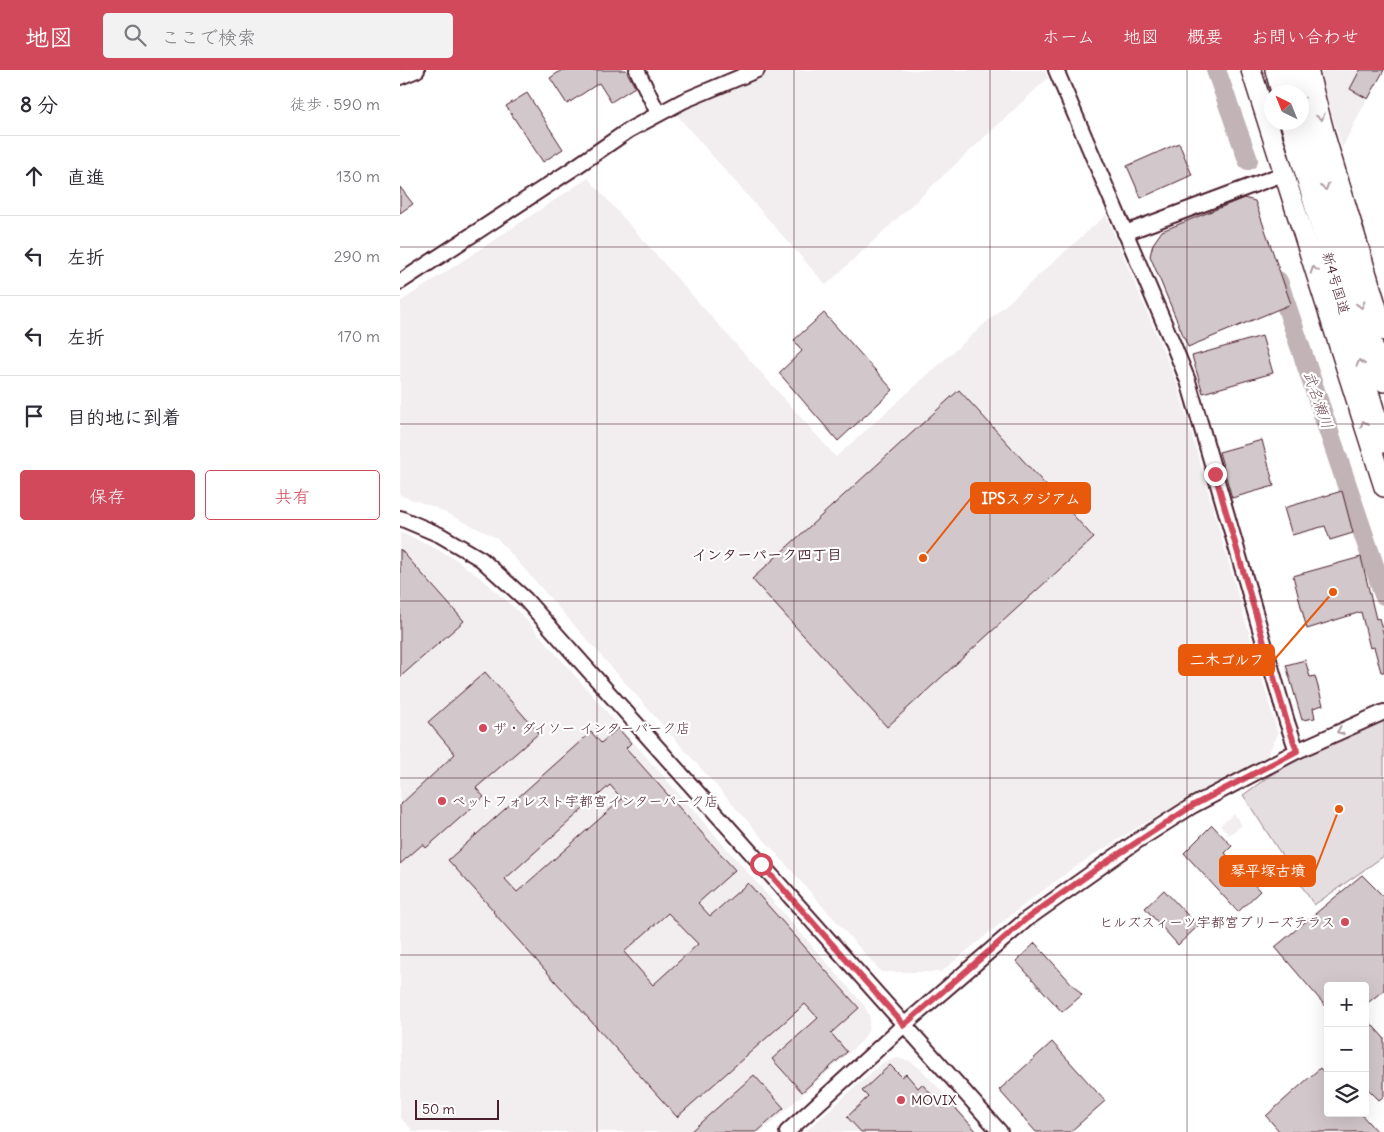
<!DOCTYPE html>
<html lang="ja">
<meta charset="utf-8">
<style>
body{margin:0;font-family:Delius,"Klee One",sans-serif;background:#f2f2f3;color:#2b2b33}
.controls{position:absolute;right:15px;bottom:15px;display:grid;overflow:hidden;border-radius:5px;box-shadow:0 5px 20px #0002}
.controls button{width:45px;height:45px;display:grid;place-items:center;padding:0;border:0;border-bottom:1px solid #e1e1e2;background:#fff;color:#2b2b33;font:25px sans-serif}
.compass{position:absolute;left:864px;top:15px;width:45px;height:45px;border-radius:50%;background:#fff;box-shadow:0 5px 20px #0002;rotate:317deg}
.scale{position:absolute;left:15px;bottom:12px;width:84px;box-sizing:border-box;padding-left:5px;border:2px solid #4a1f2b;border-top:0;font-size:14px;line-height:18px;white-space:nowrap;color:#4a1f2b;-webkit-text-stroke:4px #fff;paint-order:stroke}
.stop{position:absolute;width:15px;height:15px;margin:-11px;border:4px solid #d1495b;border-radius:50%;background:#fff}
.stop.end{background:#d1495b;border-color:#fff;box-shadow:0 1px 5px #0008}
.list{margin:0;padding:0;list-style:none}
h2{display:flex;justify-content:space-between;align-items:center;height:65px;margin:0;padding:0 20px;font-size:21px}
h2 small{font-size:16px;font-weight:400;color:#7c7c81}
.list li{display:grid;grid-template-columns:32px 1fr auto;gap:15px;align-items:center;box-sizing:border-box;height:80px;padding:0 20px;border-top:1px solid #e1e1e2}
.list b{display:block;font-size:19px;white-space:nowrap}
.list em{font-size:16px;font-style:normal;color:#7c7c81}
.actions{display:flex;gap:10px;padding:15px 20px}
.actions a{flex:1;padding:11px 0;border:1px solid #d1495b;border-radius:5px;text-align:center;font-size:18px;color:#d1495b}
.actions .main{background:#d1495b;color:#fff}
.icon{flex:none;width:28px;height:28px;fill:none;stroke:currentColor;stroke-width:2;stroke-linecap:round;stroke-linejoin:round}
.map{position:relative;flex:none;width:984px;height:1062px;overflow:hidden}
header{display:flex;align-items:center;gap:30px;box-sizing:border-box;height:70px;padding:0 25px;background:#d1495b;color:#fff}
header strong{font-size:24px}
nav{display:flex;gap:28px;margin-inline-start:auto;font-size:18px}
.search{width:350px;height:45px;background:#f2f2f3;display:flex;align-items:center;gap:12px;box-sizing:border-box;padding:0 18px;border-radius:5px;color:#7c7c81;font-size:19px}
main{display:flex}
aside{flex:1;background:#fff}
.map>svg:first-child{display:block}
.built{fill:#f2eeef}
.green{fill:#e5dee0;stroke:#987e86}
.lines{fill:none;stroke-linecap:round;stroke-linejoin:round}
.river{stroke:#c1b3b6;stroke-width:20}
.building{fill:#d2c7cb;stroke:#4a1f2b;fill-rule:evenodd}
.secondary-casing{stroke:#4a1f2b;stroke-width:18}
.highway-casing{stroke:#4a1f2b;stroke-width:22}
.secondary{stroke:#fff;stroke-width:14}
.highway{stroke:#fff;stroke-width:19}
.oneway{stroke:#ae9aa0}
.route{stroke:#d1495b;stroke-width:6}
.grid{fill:none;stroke:#4a1f2b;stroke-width:1;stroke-opacity:0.55}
.poi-dot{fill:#d1495b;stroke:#fff;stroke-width:2}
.labels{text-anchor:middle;stroke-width:4.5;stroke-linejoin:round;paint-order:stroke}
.street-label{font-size:14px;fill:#4a1f2b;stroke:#fff}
.poi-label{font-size:14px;fill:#4a1f2b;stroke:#fff;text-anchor:start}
.water-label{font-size:15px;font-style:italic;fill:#74535c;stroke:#fff}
.neighbourhood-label{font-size:15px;font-weight:bold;fill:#4a1f2b;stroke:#fff}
.leader{fill:none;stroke:#e8590c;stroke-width:2}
.callout-dot{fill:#e8590c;stroke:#fff;stroke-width:2}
.callout{fill:#e8590c;stroke:#e8590c;stroke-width:2}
.callout-label{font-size:15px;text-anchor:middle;font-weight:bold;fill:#fff}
</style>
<header>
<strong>地図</strong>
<div class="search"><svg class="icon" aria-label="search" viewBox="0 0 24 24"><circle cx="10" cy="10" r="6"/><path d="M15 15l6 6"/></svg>ここで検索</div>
<nav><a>ホーム</a><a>地図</a><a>概要</a><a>お問い合わせ</a></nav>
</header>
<main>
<aside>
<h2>8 分<small>徒歩 · 590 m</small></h2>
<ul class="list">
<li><svg class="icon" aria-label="ahead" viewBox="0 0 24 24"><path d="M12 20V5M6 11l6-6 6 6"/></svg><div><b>直進</b></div><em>130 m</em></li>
<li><svg class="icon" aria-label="left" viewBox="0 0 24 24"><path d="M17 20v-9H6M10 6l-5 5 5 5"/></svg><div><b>左折</b></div><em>290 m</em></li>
<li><svg class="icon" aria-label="left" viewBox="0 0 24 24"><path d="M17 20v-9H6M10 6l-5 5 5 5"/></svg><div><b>左折</b></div><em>170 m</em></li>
<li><svg class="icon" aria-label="arrive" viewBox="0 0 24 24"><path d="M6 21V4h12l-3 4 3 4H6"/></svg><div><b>目的地に到着</b></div></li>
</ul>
<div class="actions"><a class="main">保存</a><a>共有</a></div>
</aside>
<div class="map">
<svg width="984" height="1062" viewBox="0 0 984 1062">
<rect width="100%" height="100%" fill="#fff"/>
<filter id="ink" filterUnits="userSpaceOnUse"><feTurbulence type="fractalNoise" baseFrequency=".02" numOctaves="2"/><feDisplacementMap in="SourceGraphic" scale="10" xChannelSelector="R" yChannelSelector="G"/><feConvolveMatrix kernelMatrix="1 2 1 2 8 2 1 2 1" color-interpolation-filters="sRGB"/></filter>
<g filter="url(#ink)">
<!-- built -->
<g class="built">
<polygon points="370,0 644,0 648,8 426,215 274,42"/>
<polygon points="919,0 982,0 942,78"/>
<polygon points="188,108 436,387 706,145 777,313 878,664 867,686 740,756 675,797 626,833 541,902 481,902 97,468 34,437 0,425 0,232"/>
<polygon points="0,463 12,467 54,488 87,513 121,544 464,935 470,947 468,961 462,971 361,1062 14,1062 0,1047"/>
<polygon points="834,744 842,755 829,765 820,755"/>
<polygon points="497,988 510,991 521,999 579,1062 405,1062 483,992"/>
</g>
<!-- green -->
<polygon class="green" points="984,650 984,786 914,835 843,725 882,697"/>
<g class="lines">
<!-- river -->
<g class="river">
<polyline points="816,0 848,90"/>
<polyline points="878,211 984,525"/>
</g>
</g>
<!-- building -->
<g class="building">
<polygon points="162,0 226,0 235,17 211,32 199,13 167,34 150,8"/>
<polygon points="960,0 984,0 968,29 950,19"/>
<polygon points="127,23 163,79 143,92 106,36"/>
<polygon points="779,73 792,105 741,128 727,96"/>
<polygon points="0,117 13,134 0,143"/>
<polygon points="844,128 855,131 891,234 788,277 750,186 753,174 762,161"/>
<polygon points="424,243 493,320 438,371 379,303 402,281 394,270"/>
<polygon points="862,266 873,303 803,323 792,286"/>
<polygon points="559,320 694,468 487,657 352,509"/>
<polygon points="862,370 874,416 832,428 819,382"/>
<polygon points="942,421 953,463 930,470 925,456 892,465 884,438"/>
<polygon points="0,479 64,551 0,607"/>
<polygon points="961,487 976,549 979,548 984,566 984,602 981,602 974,577 970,578 961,542 907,559 893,506"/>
<polygon points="905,590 910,607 915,606 923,635 913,638 915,648 902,650 886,595"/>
<polygon points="85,602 139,663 76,718 84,727 26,778 23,774 0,794 0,735 55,684 28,652"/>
<path d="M218,658L231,673L226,678L335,800L298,833L310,846L348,813L459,938L431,963L447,982L402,1022L372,989L418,948L405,934L277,1047L93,842L94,841L48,790L191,662L201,673ZM210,715L222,729L117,822L105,809ZM268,843L298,874L253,915L224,882Z"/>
<polygon points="812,755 832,776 825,783 860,821 838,842 784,783"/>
<polygon points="962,805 984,827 984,920 965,935 965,916 928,916 928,939 875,877"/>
<polygon points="764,820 798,856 778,875 745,838"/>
<polygon points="635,873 682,925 662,942 616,891"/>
<polygon points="965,947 984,968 984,1026 979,1030 965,1016"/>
<polygon points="652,972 705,1031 670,1062 636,1062 599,1020"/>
<polygon points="490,995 502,1007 506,1004 518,1018 522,1014 544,1038 550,1032 577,1062 461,1062 447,1047 468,1027 462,1021"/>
<polygon points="920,998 928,1007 928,1043 960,1043 977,1062 880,1062 866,1046"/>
<polygon points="354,1005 384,1038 357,1062 290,1062"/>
</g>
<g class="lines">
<!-- secondary casing -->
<g class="secondary-casing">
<g id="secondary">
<polyline points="237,0 258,43"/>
<polyline points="0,7 17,0"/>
<polyline points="725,163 883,104"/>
<polyline points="0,212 171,100 229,60 283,31 357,0"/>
<polyline points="0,448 40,465 81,489 125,529 600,1062"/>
<polyline points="897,681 984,642"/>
<polyline points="387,1062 504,955 627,849 737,771 792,736 897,681 887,652 788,311 773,274 656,0"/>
</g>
</g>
<!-- highway casing -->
<g class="highway-casing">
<g id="highway">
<polyline points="851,0 984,417"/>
<polyline points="875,0 881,22"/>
<polyline points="890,0 897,22"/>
<polyline points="908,0 926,69 984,261"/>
<polyline points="902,37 984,312"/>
<polyline points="890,52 984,373"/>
</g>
</g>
<!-- secondary -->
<use href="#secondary" class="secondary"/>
<!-- highway -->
<use href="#highway" class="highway"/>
</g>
<!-- one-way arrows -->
<defs><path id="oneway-chevron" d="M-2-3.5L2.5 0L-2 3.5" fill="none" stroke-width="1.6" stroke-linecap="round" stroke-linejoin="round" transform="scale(1.25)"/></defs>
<g class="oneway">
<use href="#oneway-chevron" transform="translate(921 47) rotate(75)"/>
<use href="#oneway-chevron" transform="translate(925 117) rotate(73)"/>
<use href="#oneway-chevron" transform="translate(914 200) rotate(-108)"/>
<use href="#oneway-chevron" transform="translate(961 235) rotate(73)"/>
<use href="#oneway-chevron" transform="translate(960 293) rotate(-107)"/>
<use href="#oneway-chevron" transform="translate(964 354) rotate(-108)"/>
<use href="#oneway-chevron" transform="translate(940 661) rotate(157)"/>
</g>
</g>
<g class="lines" filter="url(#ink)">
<!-- route -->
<polyline class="route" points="361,794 504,955 626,849 705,793 792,736 897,681 887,652 815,404"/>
</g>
<!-- grid -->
<path class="grid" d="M197,0V1062M394,0V1062M590,0V1062M787,0V1062M0,177H984M0,354H984M0,531H984M0,708H984M0,885H984"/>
<!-- markers -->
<g class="poi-dot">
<circle cx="83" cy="658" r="5"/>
<circle cx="42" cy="731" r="5"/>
<circle cx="945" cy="852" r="5"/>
<circle cx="501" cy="1030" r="5"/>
</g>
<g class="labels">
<!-- street labels -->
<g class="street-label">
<text transform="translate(936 213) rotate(74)" y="5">新4号国道</text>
</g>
<!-- poi labels -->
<g class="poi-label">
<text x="93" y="663">ザ・ダイソー インターパーク店</text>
<text x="52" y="736">ペットフォレスト宇都宮インターパーク店</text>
<text x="935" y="857" text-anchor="end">ヒルズスィーツ宇都宮ブリーズテラス</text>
<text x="511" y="1035">MOVIX</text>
</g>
<!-- water labels -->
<g class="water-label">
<text transform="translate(918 330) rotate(71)" y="5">武名瀬川</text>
</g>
<!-- neighbourhood labels -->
<g class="neighbourhood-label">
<text x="367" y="490">インターパーク四丁目</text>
</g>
</g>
<!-- callouts -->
<path class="leader" d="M523 488L571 428M933 522L874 590M939 739L915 801"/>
<g class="callout-dot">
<circle cx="523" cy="488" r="5"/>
<circle cx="933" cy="522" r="5"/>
<circle cx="939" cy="739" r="5"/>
</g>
<g class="callout">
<rect x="571" y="413" width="119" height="30" rx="5"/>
<rect x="779" y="575" width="95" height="30" rx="5"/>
<rect x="820" y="786" width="95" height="30" rx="5"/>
</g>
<g class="callout-label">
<text x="631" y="434">IPSスタジアム</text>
<text x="827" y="595">二木ゴルフ</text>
<text x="868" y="806">琴平塚古墳</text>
</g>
</svg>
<div class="controls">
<button>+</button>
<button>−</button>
<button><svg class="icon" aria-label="layers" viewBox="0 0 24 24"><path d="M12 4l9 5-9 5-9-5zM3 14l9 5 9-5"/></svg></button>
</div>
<svg class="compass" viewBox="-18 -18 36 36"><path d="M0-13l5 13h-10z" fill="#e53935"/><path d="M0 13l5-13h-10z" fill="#7c7c81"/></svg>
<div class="scale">50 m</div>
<div class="stop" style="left:361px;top:794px"></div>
<div class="stop end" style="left:815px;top:404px"></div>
</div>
</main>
